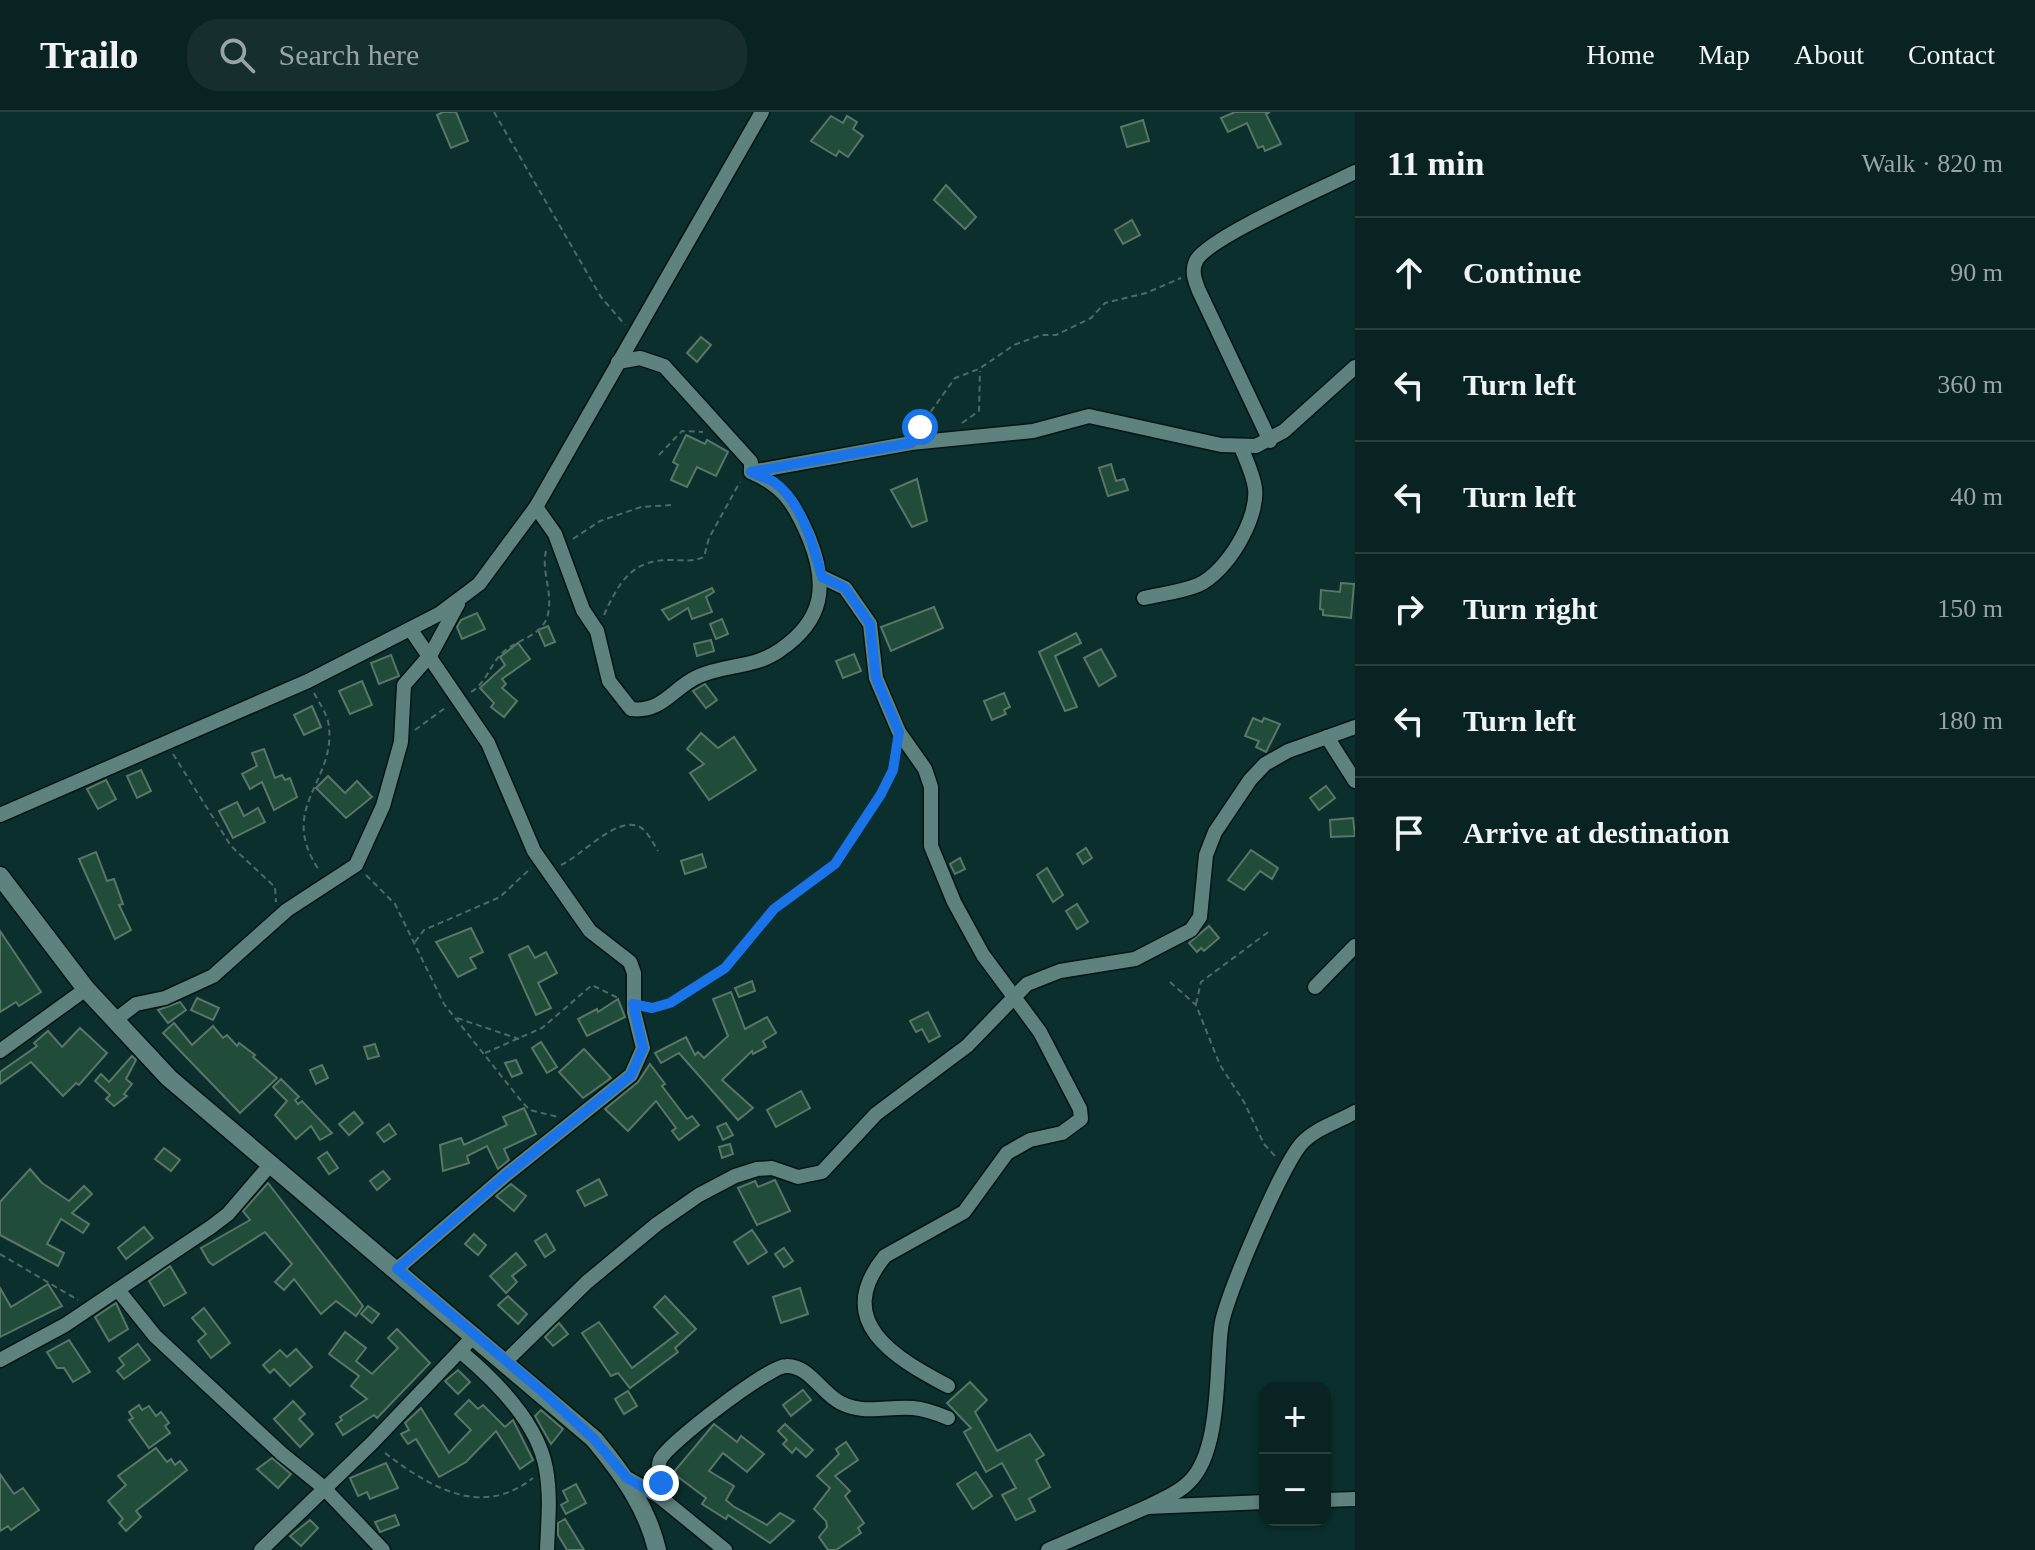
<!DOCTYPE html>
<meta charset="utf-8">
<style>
body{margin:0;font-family:"Times New Roman",serif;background:#162f2e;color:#f1f3f6}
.controls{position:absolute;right:24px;bottom:24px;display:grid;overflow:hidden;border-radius:16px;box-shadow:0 2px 6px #0004}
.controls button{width:72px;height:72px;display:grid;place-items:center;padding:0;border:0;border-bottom:2px solid #29403f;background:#082321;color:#f1f3f6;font:40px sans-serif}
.stop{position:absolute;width:24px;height:24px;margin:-18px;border:6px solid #1a73e8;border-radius:50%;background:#fff}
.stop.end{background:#1a73e8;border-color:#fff;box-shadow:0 2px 8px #0008}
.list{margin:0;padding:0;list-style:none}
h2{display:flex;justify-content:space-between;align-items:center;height:104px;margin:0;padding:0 32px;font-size:34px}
h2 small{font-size:26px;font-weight:400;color:#98a4a5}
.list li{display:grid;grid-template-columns:52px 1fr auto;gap:24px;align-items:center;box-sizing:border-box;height:112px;padding:0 32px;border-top:2px solid #29403f}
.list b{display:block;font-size:30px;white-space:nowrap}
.list em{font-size:26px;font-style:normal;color:#98a4a5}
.icon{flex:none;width:44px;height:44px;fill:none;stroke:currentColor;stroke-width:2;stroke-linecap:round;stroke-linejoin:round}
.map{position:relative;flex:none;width:1355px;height:1438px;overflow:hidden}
header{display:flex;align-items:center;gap:48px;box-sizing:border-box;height:112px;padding:0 40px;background:#082321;border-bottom:2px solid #29403f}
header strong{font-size:38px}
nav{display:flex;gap:44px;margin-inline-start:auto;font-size:28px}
.search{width:560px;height:72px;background:#162f2e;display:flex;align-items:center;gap:20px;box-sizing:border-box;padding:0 28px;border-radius:32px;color:#98a4a5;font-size:30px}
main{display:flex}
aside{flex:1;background:#082321}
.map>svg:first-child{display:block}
.building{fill:#204c39;stroke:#597667;stroke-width:2}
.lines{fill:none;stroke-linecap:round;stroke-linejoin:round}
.minor-casing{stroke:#001614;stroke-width:17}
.secondary-casing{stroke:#001614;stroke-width:21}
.path{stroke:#4c6b68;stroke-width:2;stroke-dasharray:6 4;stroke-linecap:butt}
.minor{stroke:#5e827d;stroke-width:14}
.secondary{stroke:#5e827d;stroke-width:18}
.route{stroke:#1a73e8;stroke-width:10}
</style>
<header>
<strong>Trailo</strong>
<div class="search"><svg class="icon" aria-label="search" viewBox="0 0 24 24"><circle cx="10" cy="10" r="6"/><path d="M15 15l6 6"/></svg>Search here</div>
<nav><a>Home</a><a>Map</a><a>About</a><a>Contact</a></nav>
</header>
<main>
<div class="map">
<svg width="1355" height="1438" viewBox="0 0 1355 1438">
<rect width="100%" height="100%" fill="#0b2f2c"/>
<!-- building -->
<g class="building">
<polygon points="443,0 456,0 468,29 451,36 437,3"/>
<polygon points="1235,0 1270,0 1266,2 1281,32 1265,39 1263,34 1258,36 1247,11 1228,20 1221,6"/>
<polygon points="831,4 843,11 847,4 857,10 853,17 863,24 848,45 839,39 836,44 811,29"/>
<polygon points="1143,8 1149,29 1127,35 1121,15"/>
<polygon points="946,73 976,105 965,117 934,88"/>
<polygon points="1132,108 1140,123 1123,132 1115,118"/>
<polygon points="701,225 711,233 697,250 687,241"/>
<polygon points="686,323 705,332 707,328 728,340 716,364 697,355 687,375 671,368 678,353 673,350"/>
<polygon points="1111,352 1116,369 1124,367 1128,378 1108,384 1099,356"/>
<polygon points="917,367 927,409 912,415 891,378"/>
<polygon points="1341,471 1354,472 1351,506 1323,503 1323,498 1320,497 1321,478 1340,480"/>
<polygon points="712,476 714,480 706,485 712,500 692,507 688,496 669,508 662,498"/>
<polygon points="934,495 943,516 891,539 881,515"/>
<polygon points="477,501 485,517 462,527 457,515 461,508"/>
<polygon points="722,507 728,522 716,527 710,512"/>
<polygon points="548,514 555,530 545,534 538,518"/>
<polygon points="1076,521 1081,531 1055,544 1077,595 1065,599 1039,540"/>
<polygon points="711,528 714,539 697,544 694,532"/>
<polygon points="518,531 530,547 502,567 506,572 502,576 517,589 504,605 491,595 494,591 480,576 505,553 500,545"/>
<polygon points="1101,537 1116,564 1099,574 1084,546"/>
<polygon points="854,542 861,559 843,566 836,549"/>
<polygon points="391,543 399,564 379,572 371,551"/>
<polygon points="362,569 372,593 350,602 339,579"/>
<polygon points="705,572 717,588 706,596 693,579"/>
<polygon points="1004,581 1010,595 1004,598 1006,602 992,608 984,589"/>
<polygon points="312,594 321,615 304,623 294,603"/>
<polygon points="1253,606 1262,610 1264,606 1280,612 1266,640 1256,635 1259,629 1245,624"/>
<polygon points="701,621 718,636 734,625 756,658 709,688 690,661 704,652 687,637"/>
<polygon points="264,637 275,666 282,663 285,668 290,666 297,685 274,698 262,670 250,677 242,662 257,654 252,641"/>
<polygon points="141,658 151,679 137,686 127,664"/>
<polygon points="328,664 345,681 357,669 372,685 346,706 316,676"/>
<polygon points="106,668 116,687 98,697 87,677"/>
<polygon points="1326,674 1335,686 1319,698 1310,686"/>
<polygon points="237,690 244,704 258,696 265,710 233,726 219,699"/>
<polygon points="1353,706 1355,724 1331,725 1330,708"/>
<polygon points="1086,736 1092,746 1083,752 1077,742"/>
<polygon points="1251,738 1278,756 1272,767 1260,759 1244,778 1228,768"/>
<polygon points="96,740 107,769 114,767 123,792 119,793 131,818 115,827 79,747"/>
<polygon points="702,742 706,755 685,762 681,749"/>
<polygon points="960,746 965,757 955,762 950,752"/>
<polygon points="1047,756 1063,783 1053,790 1037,763"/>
<polygon points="1077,792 1088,810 1077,817 1066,799"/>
<polygon points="1209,814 1219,826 1204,839 1201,836 1197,840 1189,831"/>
<polygon points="471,816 483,840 470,846 476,856 458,865 436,830"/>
<polygon points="0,819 41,880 19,894 16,890 0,900"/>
<polygon points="528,834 535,846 546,840 557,861 538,871 551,896 536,903 509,843"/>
<polygon points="752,869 755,879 739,885 735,876"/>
<polygon points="731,880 745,917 767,905 776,921 763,929 766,935 753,942 752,939 722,968 753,996 738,1008 679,941 661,951 655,941 686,925 695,943 698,940 704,946 728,924 713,887"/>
<polygon points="197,886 219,896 213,908 191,898"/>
<polygon points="618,887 625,905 587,924 578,907 597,897 598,900"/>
<polygon points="180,890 186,898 168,911 158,898"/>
<polygon points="928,900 940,924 929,930 922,917 916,920 910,909"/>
<polygon points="174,911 192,933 213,914 223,926 227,923 237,934 239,931 255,943 253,945 277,966 240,1001 163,921"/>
<polygon points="80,916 107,941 79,973 76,971 63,984 31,950 0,972 0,960 37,934 34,931 48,919 62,935"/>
<polygon points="541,930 557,955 547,961 532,936"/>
<polygon points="375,932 379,944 368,947 364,935"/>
<polygon points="584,937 611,966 583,986 559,960"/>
<polygon points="132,944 136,948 126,967 132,972 124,982 127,984 114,994 106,987 110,983 95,969 101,962 109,970"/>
<polygon points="516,948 522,961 512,965 505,951"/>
<polygon points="650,952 665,972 662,974 687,1007 692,1004 699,1013 679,1028 672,1019 676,1016 656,989 628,1019 605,997 638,970"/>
<polygon points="322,953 328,966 316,972 310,958"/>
<polygon points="281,967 299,985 295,988 298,992 302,989 332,1021 320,1028 311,1014 296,1027 275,1003 287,989 273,975"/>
<polygon points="801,979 810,996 776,1015 767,998"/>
<polygon points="524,996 536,1022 504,1037 509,1048 498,1057 487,1034 467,1044 469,1051 443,1059 440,1033 461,1026 464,1033 507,1013 503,1005"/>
<polygon points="354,1000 363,1011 349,1023 339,1012"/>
<polygon points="726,1011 733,1023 723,1028 717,1015"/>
<polygon points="389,1012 396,1022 384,1030 377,1021"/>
<polygon points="730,1032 733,1042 722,1046 719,1035"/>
<polygon points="164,1036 180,1048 171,1059 155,1047"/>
<polygon points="327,1040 338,1056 329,1062 318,1046"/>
<polygon points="30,1057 42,1071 69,1089 84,1074 92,1082 72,1101 89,1112 83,1121 61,1107 47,1132 64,1141 58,1154 0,1123 0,1090"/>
<polygon points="383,1059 390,1067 377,1078 370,1069"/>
<polygon points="599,1067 607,1083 585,1094 577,1079"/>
<polygon points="775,1068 790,1099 757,1113 738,1076 755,1069 758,1075"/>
<polygon points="268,1071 363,1194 356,1204 336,1189 321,1202 294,1167 284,1178 275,1170 292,1152 265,1120 213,1153 209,1150 201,1136 250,1108 243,1099"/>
<polygon points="511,1072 526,1084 514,1099 496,1084"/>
<polygon points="144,1115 153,1126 126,1147 118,1136"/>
<polygon points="752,1118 767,1140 748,1152 734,1130"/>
<polygon points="474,1122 486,1133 478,1143 465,1132"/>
<polygon points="546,1122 555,1138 545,1145 535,1129"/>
<polygon points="784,1136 793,1149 784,1155 775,1142"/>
<polygon points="516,1141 526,1153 512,1164 517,1170 506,1181 490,1164"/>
<polygon points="170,1154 186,1181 164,1194 149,1169"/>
<polygon points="48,1172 62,1194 0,1225 0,1176 11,1195"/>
<polygon points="800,1176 808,1202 781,1211 773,1185"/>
<polygon points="508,1184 527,1202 518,1212 498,1193"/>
<polygon points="665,1184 696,1217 675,1236 678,1240 630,1276 618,1261 611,1264 582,1221 599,1210 632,1256 678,1221 654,1195"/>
<polygon points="116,1191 128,1217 109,1229 95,1205"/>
<polygon points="368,1194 379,1202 372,1211 361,1202"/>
<polygon points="204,1196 230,1231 211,1246 198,1229 206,1222 192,1206"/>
<polygon points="559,1211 568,1222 553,1234 545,1225"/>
<polygon points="397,1217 430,1251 377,1306 374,1303 343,1323 336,1312 342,1308 340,1305 367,1287 351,1274 359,1264 329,1242 345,1220 366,1236 356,1249 372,1262 398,1236 388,1226"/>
<polygon points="69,1228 90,1260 73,1270 64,1256 57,1256 47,1240"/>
<polygon points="138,1232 150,1248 124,1267 117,1259 124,1253 119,1246"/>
<polygon points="296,1237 312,1255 290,1274 274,1257 270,1261 263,1253 280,1238 287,1245"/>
<polygon points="458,1258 470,1270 458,1282 445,1269"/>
<polygon points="970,1270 987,1288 975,1300 997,1339 1030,1322 1044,1343 1036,1348 1050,1375 1029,1387 1035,1399 1016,1408 1002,1383 1016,1376 1002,1351 986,1360 964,1320 971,1316 947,1291"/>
<polygon points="803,1278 811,1288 791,1304 783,1293"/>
<polygon points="628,1279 637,1294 624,1302 615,1287"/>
<polygon points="469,1288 478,1297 483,1293 505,1315 513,1308 533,1348 520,1357 496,1319 466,1350 439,1365 416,1327 408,1332 401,1322 409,1318 405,1311 421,1296 449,1341 471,1318 455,1302"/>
<polygon points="293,1289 305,1302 299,1307 313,1322 300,1335 274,1307"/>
<polygon points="139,1293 142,1298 149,1294 156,1304 161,1300 169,1311 165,1314 170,1321 149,1336 129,1308 133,1306 129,1300"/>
<polygon points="541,1298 563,1317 551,1332 535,1304"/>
<polygon points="714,1312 737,1330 741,1324 764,1342 747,1360 723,1341 709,1359 734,1374 726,1388 733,1394 767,1413 780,1401 794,1409 770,1431 728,1403 726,1407 702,1392 706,1386 673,1361"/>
<polygon points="785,1312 813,1338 806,1345 796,1336 792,1341 783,1332 787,1328 778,1319"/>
<polygon points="846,1330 858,1348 835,1364 850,1379 845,1384 864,1411 858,1416 861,1421 836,1438 828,1438 819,1425 827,1415 826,1409 814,1397 830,1376 817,1364 839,1342 836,1337"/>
<polygon points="156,1336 167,1350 171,1347 175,1353 180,1349 187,1358 136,1399 141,1405 126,1419 119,1411 123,1407 108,1389 126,1373 118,1364"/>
<polygon points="272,1346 291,1362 278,1376 257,1357"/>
<polygon points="386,1351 398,1376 370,1387 367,1380 358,1384 350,1366"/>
<polygon points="976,1360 992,1384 973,1397 957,1372"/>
<polygon points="0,1362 14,1382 23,1376 39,1398 11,1418 8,1414 0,1419"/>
<polygon points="576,1372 586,1391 566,1402 561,1393 568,1389 563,1379"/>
<polygon points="395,1403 399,1413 380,1420 375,1410"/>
<polygon points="565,1407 584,1438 567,1438 558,1423 558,1411"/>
<polygon points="310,1408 318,1416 301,1434 290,1424"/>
</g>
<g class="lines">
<!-- minor casing -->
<g class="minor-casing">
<g id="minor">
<path d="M1270,329L1199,179C1195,169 1191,159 1196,149C1207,126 1326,75 1355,60"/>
<polyline points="751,360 911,331 1033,319 1089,304 1221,333 1256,334 1284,319 1355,255"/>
<path d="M536,395L555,422L583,498L597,519L609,569L631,597C663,601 673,575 699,564C726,552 755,556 780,538C824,508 828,473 809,426C795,393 785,375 751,360V350L664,254L640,246L618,250"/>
<path d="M822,465L845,476L870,512L876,566L899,620L925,657L931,675V734L954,790L983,843L1040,920L1080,997L1081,1007L1062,1021L1030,1028L1007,1041L964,1100L885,1144C832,1209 893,1245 948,1274"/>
<path d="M1144,486C1161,482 1181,480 1198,473C1226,461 1259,407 1255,376C1253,362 1246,348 1241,335"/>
<polyline points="1327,625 1355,669"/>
<polyline points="0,703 308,569 439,502 479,472 536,395 762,0"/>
<polyline points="1315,875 1355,834"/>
<polyline points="114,909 136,892 165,886 213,864 287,798 356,753 383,694 401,630 404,573 431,542 458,492"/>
<polyline points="0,939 86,877"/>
<polyline points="397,1157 506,1063 631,963 643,936 634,900 634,861 630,850 590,819 534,739 488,631 411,518"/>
<polyline points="118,1178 155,1224 282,1342 323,1375 383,1438"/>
<path d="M460,1239C495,1268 538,1310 546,1357C551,1384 548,1411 547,1438"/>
<polyline points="0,1248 65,1213 211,1115 228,1102 270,1053"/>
<polyline points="506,1249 587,1170 657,1112 699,1083 735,1064 757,1057 772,1056 798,1065 822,1060 876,1002 967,934 1027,872 1060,859 1135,847 1191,818 1200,805 1206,743 1215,720 1250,668 1265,652 1288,639 1355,615"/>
<polyline points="627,1366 660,1385 725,1438"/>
<path d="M660,1385C661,1374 656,1358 660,1348C667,1332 769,1254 786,1254C809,1253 821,1281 841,1291C866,1303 887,1294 913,1296C925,1297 936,1301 948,1306"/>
<polyline points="1325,1388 1355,1387"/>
<path d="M1147,1395C1160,1388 1179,1381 1189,1370C1221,1340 1216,1256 1221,1216C1224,1188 1283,1051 1302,1031C1316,1016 1338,1010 1355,1000"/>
<polyline points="261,1438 372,1331 475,1223"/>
<polyline points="1048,1438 1147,1395 1265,1390"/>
</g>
</g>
<!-- secondary casing -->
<g class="secondary-casing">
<path id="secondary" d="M0,764L86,877L169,966L594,1327C622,1361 647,1395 657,1438"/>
</g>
<!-- path -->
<g class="path">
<polyline points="494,0 601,185 625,213"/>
<polyline points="962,311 979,299 980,259"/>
<polyline points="919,316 955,266 979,257 1014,233 1041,223 1056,223 1091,206 1105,191 1146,181 1181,166"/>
<polyline points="659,343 682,319 703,320"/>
<polyline points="573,427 600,409 641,395 671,393"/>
<path d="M604,503C619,470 632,447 672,448C683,448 694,450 704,445L709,426L740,370"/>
<path d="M471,580C489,569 490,549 507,537C521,527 544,522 548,502C553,480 541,459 546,439"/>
<path d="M314,581C320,592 328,603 329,615C335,671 277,696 319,758"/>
<polyline points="415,618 445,596"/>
<polyline points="173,642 231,734 275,775 276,790"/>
<path d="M561,753C580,745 615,705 638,714C647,718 653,731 658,739"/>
<polyline points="366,763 395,792 444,892 522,990 530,998 558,1005"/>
<polyline points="415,830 424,818 500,785 531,756"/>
<polyline points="1170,870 1196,893 1220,953 1244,990 1264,1032 1275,1044"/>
<polyline points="1196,892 1201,870 1271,818"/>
<polyline points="647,895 670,891 725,856 774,797 835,752 881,682 897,642"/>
<polyline points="457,906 519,927"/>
<polyline points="485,941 542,916 592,873 618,886"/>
<polyline points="0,1142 78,1188"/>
<path d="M385,1341C430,1375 481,1407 533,1366"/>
</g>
<!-- minor -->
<use href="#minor" class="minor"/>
<!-- secondary -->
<use href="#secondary" class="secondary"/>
</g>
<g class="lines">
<!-- route -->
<path class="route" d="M661,1371L660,1385L627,1366L594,1327L544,1281L397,1157L506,1063L631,963L643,936L633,892L652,896L670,891L725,856L774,797L835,752L881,682L893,658L899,620L876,566L870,512L845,476L822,465C814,436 801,388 774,370C768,366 758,364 751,360L911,331L920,315"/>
</g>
</svg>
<div class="controls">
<button>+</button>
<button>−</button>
</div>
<div class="stop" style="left:920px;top:315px"></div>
<div class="stop end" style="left:661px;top:1371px"></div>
</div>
<aside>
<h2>11 min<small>Walk · 820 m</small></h2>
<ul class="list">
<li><svg class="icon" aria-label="ahead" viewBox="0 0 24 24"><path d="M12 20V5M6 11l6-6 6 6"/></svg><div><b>Continue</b></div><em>90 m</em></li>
<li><svg class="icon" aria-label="left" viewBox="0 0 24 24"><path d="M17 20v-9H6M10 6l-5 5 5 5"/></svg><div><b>Turn left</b></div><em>360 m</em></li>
<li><svg class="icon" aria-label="left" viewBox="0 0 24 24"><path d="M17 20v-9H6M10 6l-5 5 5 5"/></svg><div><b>Turn left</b></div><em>40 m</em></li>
<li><svg class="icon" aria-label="right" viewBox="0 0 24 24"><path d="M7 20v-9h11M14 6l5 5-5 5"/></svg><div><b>Turn right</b></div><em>150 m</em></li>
<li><svg class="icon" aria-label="left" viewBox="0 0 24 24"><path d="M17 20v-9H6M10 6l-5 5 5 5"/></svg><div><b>Turn left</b></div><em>180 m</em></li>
<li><svg class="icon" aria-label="arrive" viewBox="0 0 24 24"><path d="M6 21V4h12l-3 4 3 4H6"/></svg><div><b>Arrive at destination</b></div></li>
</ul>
</aside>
</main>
